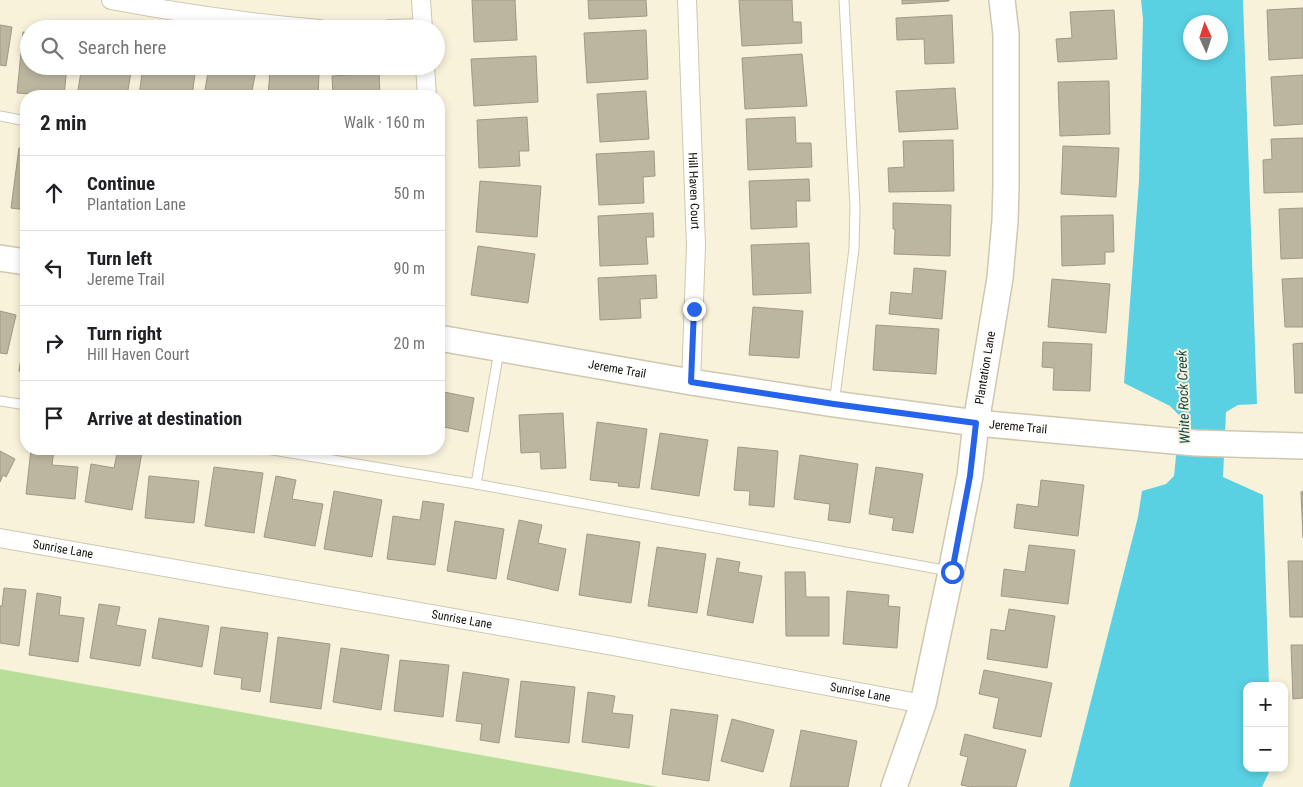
<!DOCTYPE html>
<meta charset="utf-8">
<style>
body{margin:0;font-family:"Roboto Condensed",sans-serif;background:#f6f6f6;color:#202124}
.controls{position:absolute;right:15px;bottom:15px;display:grid;overflow:hidden;border-radius:10px;box-shadow:0 2px 8px #0003}
.controls button{width:45px;height:45px;display:grid;place-items:center;padding:0;border:0;border-bottom:1px solid #e0e0e0;background:#fff;color:#202124;font:25px sans-serif}
.compass{position:absolute;left:1183px;top:15px;width:45px;height:45px;border-radius:50%;background:#fff;box-shadow:0 2px 8px #0003;rotate:357deg}
.stop{position:absolute;width:15px;height:15px;margin:-11px;border:4px solid #2563eb;border-radius:50%;background:#fff}
.stop.end{background:#2563eb;border-color:#fff;box-shadow:0 1px 5px #0008}
.list{margin:0;padding:0;list-style:none}
h2{display:flex;justify-content:space-between;align-items:center;height:65px;margin:0;padding:0 20px;font-size:21px}
h2 small{font-size:16px;font-weight:400;color:#757577}
.list li{display:grid;grid-template-columns:32px 1fr auto;gap:15px;align-items:center;box-sizing:border-box;height:75px;padding:0 20px;border-top:1px solid #e0e0e0}
.list b{display:block;font-size:19px;white-space:nowrap}
.list p{margin:0;font-size:16px;white-space:nowrap;color:#757577}
.list em{font-size:16px;font-style:normal;color:#757577}
.icon{flex:none;width:28px;height:28px;fill:none;stroke:currentColor;stroke-width:2;stroke-linecap:round;stroke-linejoin:round}
.map{position:relative;flex:none;width:1303px;height:787px;overflow:hidden}
.search{position:absolute;background:#fff;box-shadow:0 2px 8px #0003;left:20px;top:20px;width:425px;height:55px;display:flex;align-items:center;gap:12px;box-sizing:border-box;padding:0 18px;border-radius:28px;color:#757577;font-size:19px}
.panel{position:absolute;background:#fff;box-shadow:0 2px 8px #0003;left:20px;top:90px;width:425px;height:365px;border-radius:20px}
.map>svg:first-child{display:block}
.green{fill:#b7df99}
.water{fill:#59d1e3;fill-rule:evenodd}
.building{fill:#bcb6a0;stroke:#9f9883}
.lines{fill:none;stroke-linecap:round;stroke-linejoin:round}
.lane-casing{stroke:#cec8b1;stroke-width:11}
.street-casing{stroke:#cec8b1;stroke-width:20}
.secondary-casing{stroke:#cec8b1;stroke-width:28}
.lane{stroke:#fff;stroke-width:9}
.street{stroke:#fff;stroke-width:18}
.secondary{stroke:#fff;stroke-width:25}
.route{stroke:#2563eb;stroke-width:6}
.labels{text-anchor:middle;stroke-width:4;stroke-linejoin:round;paint-order:stroke}
.street-label{font-size:12px;fill:#131009;stroke:#f9f2db}
.water-label{font-size:14px;font-style:italic;fill:#11474f;stroke:#f9f2db}
</style>
<div class="map">
<svg width="1303" height="787" viewBox="0 0 1303 787">
<rect width="100%" height="100%" fill="#f9f2db"/>
<!-- green -->
<polygon class="green" points="0,669 659,787 0,787"/>
<!-- water -->
<path class="water" d="M1141,0H1243L1257,404L1238,405L1226,412L1223,477L1263,495L1269,686H1247V768H1271L1262,787H1069L1138,517L1142,491L1166,484L1174,476L1180,416L1170,406L1124,383L1139,181L1143,19ZM1190,22H1220V52H1190Z"/>
<!-- building -->
<g class="building">
<polygon points="472,0 515,0 517,40 474,42"/>
<polygon points="588,0 646,0 647,16 589,19"/>
<polygon points="739,0 792,0 793,22 801,22 802,43 742,46"/>
<polygon points="902,0 949,0 949,1 902,4"/>
<polygon points="1303,8 1303,58 1269,60 1267,10"/>
<polygon points="1114,10 1117,59 1058,62 1056,39 1072,38 1070,12"/>
<polygon points="952,15 954,63 925,64 924,39 897,40 896,18"/>
<polygon points="0,25 12,27 6,66 0,65"/>
<polygon points="646,30 648,79 587,83 584,33"/>
<polygon points="23,32 29,33 29,66 67,66 64,96 17,93"/>
<polygon points="802,54 807,106 745,109 742,58"/>
<polygon points="536,56 538,102 474,106 471,59"/>
<polygon points="82,66 132,66 127,96 77,96"/>
<polygon points="143,66 196,66 192,96 139,96"/>
<polygon points="209,66 234,66 256,70 251,96 204,96"/>
<polygon points="270,71 319,74 318,96 268,96"/>
<polygon points="379,73 380,96 333,96 332,76"/>
<polygon points="1303,75 1303,124 1274,126 1271,77"/>
<polygon points="1109,81 1110,134 1060,136 1058,82"/>
<polygon points="955,88 958,129 899,132 896,91"/>
<polygon points="646,91 649,139 600,142 597,94"/>
<polygon points="527,117 529,151 519,151 520,166 479,168 477,120"/>
<polygon points="795,117 796,143 811,143 812,167 748,170 746,119"/>
<polygon points="1303,138 1303,192 1264,193 1263,160 1272,159 1271,139"/>
<polygon points="953,140 954,191 889,192 888,168 904,167 903,141"/>
<polygon points="1063,146 1119,148 1116,197 1061,194"/>
<polygon points="19,148 26,149 26,210 11,208"/>
<polygon points="654,151 655,176 643,177 644,203 599,205 596,154"/>
<polygon points="809,179 810,201 796,201 797,227 751,229 749,181"/>
<polygon points="480,181 541,186 537,237 476,232"/>
<polygon points="893,203 951,205 950,256 894,254 895,229 893,229"/>
<polygon points="1303,208 1303,258 1281,259 1279,209"/>
<polygon points="653,213 654,237 646,237 648,264 600,266 598,216"/>
<polygon points="1113,215 1114,252 1105,252 1105,264 1062,266 1061,216"/>
<polygon points="809,243 811,293 753,295 751,245"/>
<polygon points="478,246 535,254 528,303 471,295"/>
<polygon points="914,268 946,271 942,319 889,314 891,292 912,294"/>
<polygon points="656,275 657,298 640,299 641,318 600,320 598,278"/>
<polygon points="1303,278 1303,327 1285,327 1282,279"/>
<polygon points="1052,279 1110,284 1106,333 1048,327"/>
<polygon points="753,307 803,311 799,358 749,355"/>
<polygon points="0,311 16,315 7,354 0,353"/>
<polygon points="26,325 26,372 19,371"/>
<polygon points="876,325 939,329 936,374 873,370"/>
<polygon points="1043,342 1092,344 1090,391 1053,390 1054,368 1042,367"/>
<polygon points="1303,343 1303,393 1295,393 1293,344"/>
<polygon points="439,391 474,398 468,432 439,426"/>
<polygon points="563,413 566,468 541,469 540,452 521,453 519,415"/>
<polygon points="597,422 647,429 639,488 618,486 619,483 590,480"/>
<polygon points="660,433 708,440 699,496 651,489"/>
<polygon points="738,447 778,451 774,507 749,505 750,491 734,490"/>
<polygon points="31,449 54,449 52,465 78,467 75,499 26,494"/>
<polygon points="118,449 142,452 132,510 85,502 91,464 114,468"/>
<polygon points="0,451 15,459 6,477 3,475 0,482"/>
<polygon points="800,455 858,464 850,523 828,520 830,504 794,499"/>
<polygon points="214,467 263,473 254,533 205,526"/>
<polygon points="876,467 923,474 913,533 892,530 894,518 869,514"/>
<polygon points="149,476 199,481 194,523 145,518"/>
<polygon points="276,476 296,480 292,499 323,504 315,546 264,537"/>
<polygon points="1041,480 1084,485 1078,536 1014,528 1017,504 1038,507"/>
<polygon points="334,491 382,500 372,557 324,549"/>
<polygon points="1303,491 1303,538 1301,492"/>
<polygon points="423,501 444,504 435,565 387,559 393,516 420,520"/>
<polygon points="519,520 542,525 538,543 566,549 558,591 507,579"/>
<polygon points="455,521 504,529 496,579 447,571"/>
<polygon points="587,534 640,542 631,603 579,595"/>
<polygon points="1029,545 1075,550 1068,604 1001,596 1004,569 1025,572"/>
<polygon points="657,547 706,554 697,613 648,606"/>
<polygon points="717,558 740,562 738,572 762,576 753,623 707,615"/>
<polygon points="1288,561 1303,561 1303,617 1290,617"/>
<polygon points="785,572 805,572 806,597 829,597 829,636 786,636"/>
<polygon points="4,588 26,590 19,646 0,643 0,606 2,606"/>
<polygon points="847,591 889,595 888,606 900,607 897,648 843,644"/>
<polygon points="37,593 61,597 59,615 84,618 78,662 29,655"/>
<polygon points="99,604 120,607 116,625 146,630 140,666 90,658"/>
<polygon points="1009,609 1055,616 1047,668 987,659 991,629 1005,631"/>
<polygon points="159,618 209,626 202,667 152,658"/>
<polygon points="221,627 268,633 260,692 241,689 242,678 214,674"/>
<polygon points="278,637 330,644 321,709 270,702"/>
<polygon points="1291,645 1303,645 1303,698 1293,699"/>
<polygon points="341,648 389,655 381,710 333,702"/>
<polygon points="400,660 449,665 443,717 394,711"/>
<polygon points="984,670 1052,683 1041,737 993,728 999,698 979,694"/>
<polygon points="463,672 509,679 499,743 480,740 482,724 456,721"/>
<polygon points="521,681 575,687 569,743 515,737"/>
<polygon points="588,692 615,696 612,713 633,715 629,748 582,742"/>
<polygon points="671,709 718,715 709,781 662,774"/>
<polygon points="732,719 774,730 763,772 721,761"/>
<polygon points="801,730 857,741 848,787 790,787"/>
<polygon points="965,734 1026,750 1016,787 971,787 961,785 968,757 960,755"/>
</g>
<g class="lines">
<!-- lane casing -->
<g class="lane-casing">
<g id="lane">
<polyline points="0,116 26,121"/>
<polyline points="0,401 26,405"/>
<polyline points="834,404 854,249 855,207 844,0"/>
<polyline points="267,449 476,484 949,571"/>
<polyline points="476,484 499,351"/>
</g>
</g>
<!-- street casing -->
<g class="street-casing">
<g id="street">
<path d="M111,0C180,13 249,23 320,29"/>
<polyline points="421,0 423,29"/>
<path id="s1" d="M687,0L696,246L691,382"/>
<polyline points="389,29 423,28"/>
<polyline points="425,66 427,96"/>
<path id="s2" d="M0,538L613,646L923,704"/>
</g>
</g>
<!-- secondary casing -->
<g class="secondary-casing">
<g id="secondary">
<polyline points="0,258 26,262"/>
<path id="s3" d="M439,338L691,382L834,404L976,423L1196,443L1303,446"/>
<path id="s4" d="M894,787L923,704L951,572L970,476L976,423L1000,278L1005,221L1006,186V34L1002,0"/>
</g>
</g>
<!-- lane -->
<use href="#lane" class="lane"/>
<!-- street -->
<use href="#street" class="street"/>
<!-- secondary -->
<use href="#secondary" class="secondary"/>
</g>
<g class="lines">
<!-- route -->
<polyline class="route" points="694,309 691,382 834,404 976,423 970,476 952,572"/>
</g>
<g class="labels">
<!-- street labels -->
<g class="street-label">
<text dy="4" stroke="none"><textPath href="#s1" startOffset="191">Hill Haven Court</textPath></text>
<text dy="4" stroke="none"><textPath href="#s4" startOffset="430">Plantation Lane</textPath></text>
<text dy="4" stroke="none"><textPath href="#s3" startOffset="181">Jereme Trail</textPath></text>
<text dy="4" stroke="none"><textPath href="#s3" startOffset="586">Jereme Trail</textPath></text>
<text dy="4" stroke="none"><textPath href="#s2" startOffset="64">Sunrise Lane</textPath></text>
<text dy="4" stroke="none"><textPath href="#s2" startOffset="469">Sunrise Lane</textPath></text>
<text dy="4" stroke="none"><textPath href="#s2" startOffset="874">Sunrise Lane</textPath></text>
</g>
<!-- water labels -->
<g class="water-label">
<text transform="translate(1183 397) rotate(-92)" y="5">White Rock Creek</text>
</g>
</g>
</svg>
<div class="controls">
<button>+</button>
<button>−</button>
</div>
<svg class="compass" viewBox="-18 -18 36 36"><path d="M0-13l5 13h-10z" fill="#e53935"/><path d="M0 13l5-13h-10z" fill="#757577"/></svg>
<div class="stop" style="left:952px;top:572px"></div>
<div class="stop end" style="left:694px;top:309px"></div>
<div class="search"><svg class="icon" aria-label="search" viewBox="0 0 24 24"><circle cx="10" cy="10" r="6"/><path d="M15 15l6 6"/></svg>Search here</div>
<section class="panel">
<h2>2 min<small>Walk · 160 m</small></h2>
<ul class="list">
<li><svg class="icon" aria-label="ahead" viewBox="0 0 24 24"><path d="M12 20V5M6 11l6-6 6 6"/></svg><div><b>Continue</b><p>Plantation Lane</p></div><em>50 m</em></li>
<li><svg class="icon" aria-label="left" viewBox="0 0 24 24"><path d="M17 20v-9H6M10 6l-5 5 5 5"/></svg><div><b>Turn left</b><p>Jereme Trail</p></div><em>90 m</em></li>
<li><svg class="icon" aria-label="right" viewBox="0 0 24 24"><path d="M7 20v-9h11M14 6l5 5-5 5"/></svg><div><b>Turn right</b><p>Hill Haven Court</p></div><em>20 m</em></li>
<li><svg class="icon" aria-label="arrive" viewBox="0 0 24 24"><path d="M6 21V4h12l-3 4 3 4H6"/></svg><div><b>Arrive at destination</b></div></li>
</ul>
</section>
</div>
